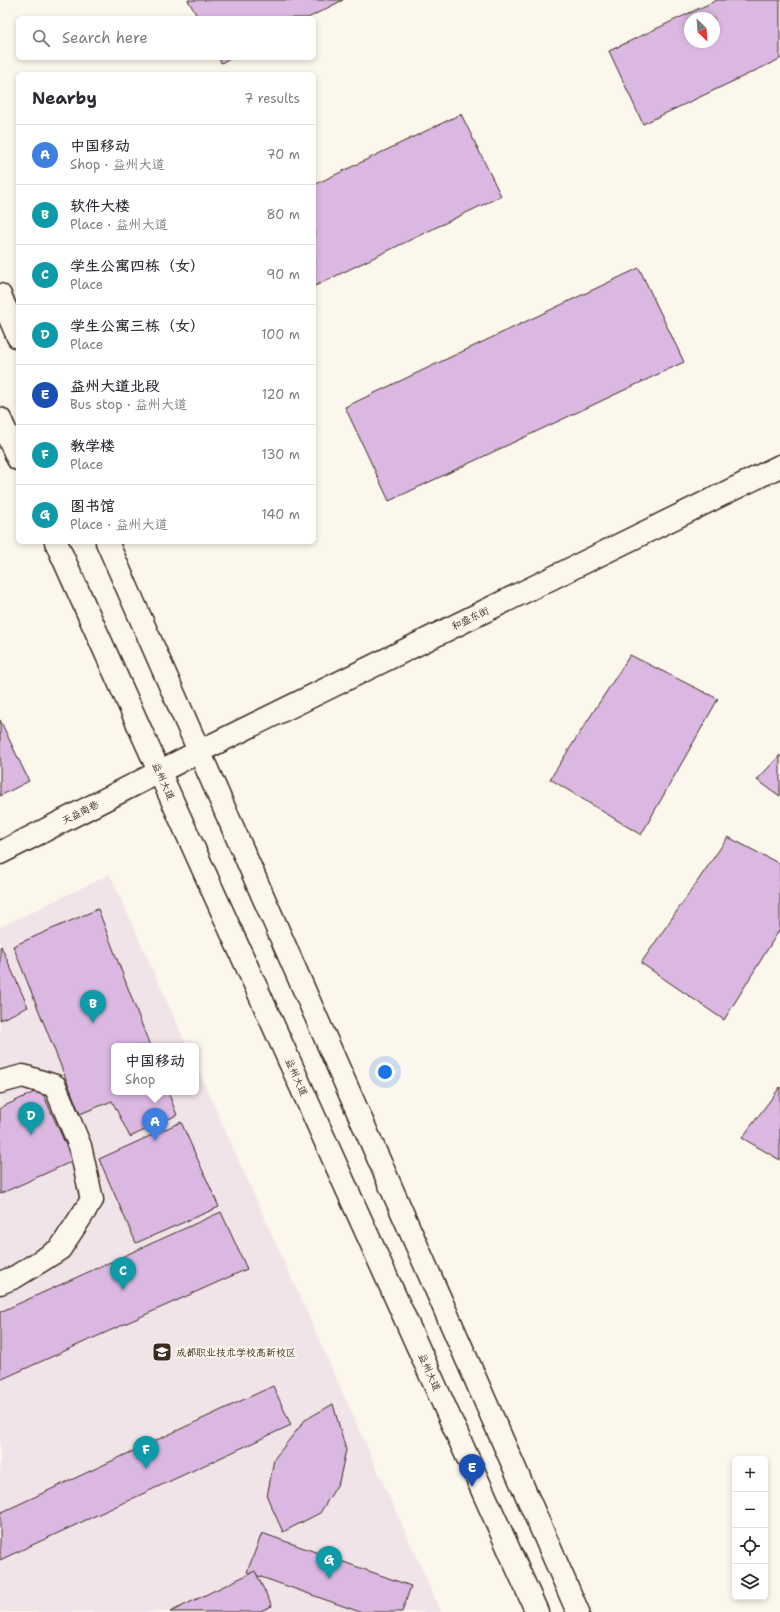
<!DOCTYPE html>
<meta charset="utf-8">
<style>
body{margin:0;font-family:"Shantell Sans","LXGW WenKai TC",sans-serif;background:#f2f2f3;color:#2b2b33}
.controls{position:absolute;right:12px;bottom:12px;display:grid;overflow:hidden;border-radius:6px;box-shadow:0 2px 6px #0003}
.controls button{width:36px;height:36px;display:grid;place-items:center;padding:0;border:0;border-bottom:1px solid #e1e1e2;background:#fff;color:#2b2b33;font:20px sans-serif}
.compass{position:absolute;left:684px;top:12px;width:36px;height:36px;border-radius:50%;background:#fff;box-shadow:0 2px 6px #0003;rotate:155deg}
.you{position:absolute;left:385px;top:1072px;width:14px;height:14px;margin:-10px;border:3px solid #fff;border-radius:50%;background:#1a73e8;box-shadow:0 0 0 6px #1a73e833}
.badge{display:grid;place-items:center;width:26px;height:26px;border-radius:50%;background:#111827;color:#fff;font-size:13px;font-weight:700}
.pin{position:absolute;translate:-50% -33px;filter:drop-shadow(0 1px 2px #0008)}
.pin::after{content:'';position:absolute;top:21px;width:14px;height:12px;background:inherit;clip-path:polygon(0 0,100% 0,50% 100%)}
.popup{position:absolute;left:111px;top:1043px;width:88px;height:52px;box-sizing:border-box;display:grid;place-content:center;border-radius:6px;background:#fff;filter:drop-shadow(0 1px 3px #0005);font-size:13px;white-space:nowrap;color:#7c7c81}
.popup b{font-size:15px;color:#2b2b33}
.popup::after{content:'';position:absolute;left:50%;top:100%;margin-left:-8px;border:8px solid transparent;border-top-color:#fff}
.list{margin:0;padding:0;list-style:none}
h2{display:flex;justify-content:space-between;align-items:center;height:52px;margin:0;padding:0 16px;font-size:17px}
h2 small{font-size:13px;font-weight:400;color:#7c7c81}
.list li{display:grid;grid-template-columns:26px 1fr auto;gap:12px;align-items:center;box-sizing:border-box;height:60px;padding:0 16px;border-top:1px solid #e1e1e2}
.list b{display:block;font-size:15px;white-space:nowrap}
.list p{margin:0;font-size:13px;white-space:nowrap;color:#7c7c81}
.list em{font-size:13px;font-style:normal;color:#7c7c81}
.icon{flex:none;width:22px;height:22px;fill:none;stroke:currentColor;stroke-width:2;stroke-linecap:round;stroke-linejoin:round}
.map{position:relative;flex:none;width:780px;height:1612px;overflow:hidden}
.search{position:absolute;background:#fff;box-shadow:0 2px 6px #0003;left:16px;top:16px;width:300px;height:44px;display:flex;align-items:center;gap:10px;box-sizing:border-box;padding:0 14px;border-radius:6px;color:#7c7c81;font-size:15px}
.panel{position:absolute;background:#fff;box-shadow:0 2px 6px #0003;left:16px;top:72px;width:300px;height:472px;border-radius:6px}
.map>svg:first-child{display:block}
.built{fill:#f1e4e9}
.building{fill:#dbb8e2;stroke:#3b2a1e;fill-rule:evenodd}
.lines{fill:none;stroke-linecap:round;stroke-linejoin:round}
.street-casing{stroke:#3b2a1e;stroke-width:25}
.secondary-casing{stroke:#3b2a1e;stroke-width:25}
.primary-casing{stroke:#3b2a1e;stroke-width:25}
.street{stroke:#fbf7ec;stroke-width:22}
.secondary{stroke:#fbf7ec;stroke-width:22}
.primary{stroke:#fbf7ec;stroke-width:22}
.labels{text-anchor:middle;stroke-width:4;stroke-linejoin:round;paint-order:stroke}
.street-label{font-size:10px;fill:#3b2a1e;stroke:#fbf7ec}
.poi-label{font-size:10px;fill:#3b2a1e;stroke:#fbf7ec;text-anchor:start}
</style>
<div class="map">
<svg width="780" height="1612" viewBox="0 0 780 1612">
<rect width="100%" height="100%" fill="#fbf7ec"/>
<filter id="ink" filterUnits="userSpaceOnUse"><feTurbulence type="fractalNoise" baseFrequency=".025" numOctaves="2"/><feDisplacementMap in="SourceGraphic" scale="8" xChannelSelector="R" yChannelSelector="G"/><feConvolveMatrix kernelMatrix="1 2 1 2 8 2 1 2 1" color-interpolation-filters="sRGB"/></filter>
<g filter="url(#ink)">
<!-- built -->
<polygon class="built" points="110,874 187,1046 114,1046 114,1092 196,1092 196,1065 441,1612 0,1612 0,927"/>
<!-- building -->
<g class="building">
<polygon points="188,0 343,0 308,18 198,18"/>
<path d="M717,0H780V59L643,124L609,51ZM690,18H714V42H690Z"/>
<polygon points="219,58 231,58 221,63"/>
<polygon points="461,114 501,196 315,286 314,185"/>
<polygon points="639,268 684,362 389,501 345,407"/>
<polygon points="630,655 718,699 641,835 550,779"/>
<polygon points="0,720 29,781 0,796"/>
<polygon points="780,755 780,796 757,780"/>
<polygon points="728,837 780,864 780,929 724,1020 641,963"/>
<polygon points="98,909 150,1046 114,1046 114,1092 168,1092 177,1115 130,1137 112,1101 80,1114 13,946"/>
<polygon points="1,946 28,1007 0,1020 0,947"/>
<polygon points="780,1087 780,1160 742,1138"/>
<polygon points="41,1089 73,1161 0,1194 0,1108"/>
<polygon points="181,1122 219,1207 136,1243 99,1159"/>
<polygon points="221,1212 247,1269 0,1380 0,1312"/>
<polygon points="273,1386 291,1425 0,1560 0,1513"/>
<polygon points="333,1404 346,1450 339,1482 320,1513 283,1532 267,1497 274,1459 305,1420"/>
<polygon points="262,1533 411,1586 402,1612 360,1612 247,1572"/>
<polygon points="255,1571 272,1606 258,1612 170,1612"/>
</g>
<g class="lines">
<!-- street casing -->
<g class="street-casing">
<polyline id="street" points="0,1082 23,1076 55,1086 80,1146 92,1200 60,1249 15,1277 0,1283"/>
</g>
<!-- secondary casing -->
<g class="secondary-casing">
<polyline id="secondary" points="0,853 198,752 780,466"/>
</g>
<!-- primary casing -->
<g class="primary-casing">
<g id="primary">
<polyline points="0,295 18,337"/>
<polyline points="0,419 18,459"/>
<polyline points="56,542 537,1612"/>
<polyline points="107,542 578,1612"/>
</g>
</g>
<!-- street -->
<use href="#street" class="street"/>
<!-- secondary -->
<use href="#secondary" class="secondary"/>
<!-- primary -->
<use href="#primary" class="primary"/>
</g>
</g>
<!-- icons -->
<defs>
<g id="school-square" transform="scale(1)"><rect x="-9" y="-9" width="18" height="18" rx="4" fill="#3b2a1e" stroke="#fbf7ec"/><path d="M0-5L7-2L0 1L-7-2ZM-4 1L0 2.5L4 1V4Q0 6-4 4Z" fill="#fff"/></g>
</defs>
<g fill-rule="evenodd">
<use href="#school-square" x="162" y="1352"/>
</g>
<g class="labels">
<!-- street labels -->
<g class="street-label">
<text transform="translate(470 618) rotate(-26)" y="4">和盛东街</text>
<text transform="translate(164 781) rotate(66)" y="4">益州大道</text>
<text transform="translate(80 812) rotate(-27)" y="4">天益南巷</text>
<text transform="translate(297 1077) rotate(66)" y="4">益州大道</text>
<text transform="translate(430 1372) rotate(66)" y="4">益州大道</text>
</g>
<!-- poi labels -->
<g class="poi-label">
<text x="176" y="1356">成都职业技术学校高新校区</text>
</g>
</g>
</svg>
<div class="controls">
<button>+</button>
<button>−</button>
<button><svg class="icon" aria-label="locate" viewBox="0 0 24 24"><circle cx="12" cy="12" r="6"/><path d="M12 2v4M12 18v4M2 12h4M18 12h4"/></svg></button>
<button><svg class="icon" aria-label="layers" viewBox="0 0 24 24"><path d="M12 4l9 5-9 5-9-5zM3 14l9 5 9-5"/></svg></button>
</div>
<svg class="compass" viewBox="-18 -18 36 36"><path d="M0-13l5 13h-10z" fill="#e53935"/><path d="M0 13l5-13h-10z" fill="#7c7c81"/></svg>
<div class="you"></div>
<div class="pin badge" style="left:155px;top:1141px;background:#3f7fe0">A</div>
<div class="popup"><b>中国移动</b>Shop</div>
<div class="pin badge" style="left:93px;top:1023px;background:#0f9aa8">B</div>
<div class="pin badge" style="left:123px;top:1290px;background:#0f9aa8">C</div>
<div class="pin badge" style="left:31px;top:1135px;background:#0f9aa8">D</div>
<div class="pin badge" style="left:472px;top:1487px;background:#1a4fb4">E</div>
<div class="pin badge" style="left:146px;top:1469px;background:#0f9aa8">F</div>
<div class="pin badge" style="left:329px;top:1579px;background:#0f9aa8">G</div>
<div class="search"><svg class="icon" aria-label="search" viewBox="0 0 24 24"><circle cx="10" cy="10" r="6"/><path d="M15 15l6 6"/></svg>Search here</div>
<section class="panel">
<h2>Nearby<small>7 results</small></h2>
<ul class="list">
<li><span class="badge" style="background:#3f7fe0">A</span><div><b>中国移动</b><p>Shop · 益州大道</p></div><em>70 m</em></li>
<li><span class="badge" style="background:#0f9aa8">B</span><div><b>软件大楼</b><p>Place · 益州大道</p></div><em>80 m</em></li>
<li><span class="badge" style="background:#0f9aa8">C</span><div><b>学生公寓四栋（女）</b><p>Place</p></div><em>90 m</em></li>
<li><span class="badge" style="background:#0f9aa8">D</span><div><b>学生公寓三栋（女）</b><p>Place</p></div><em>100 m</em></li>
<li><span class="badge" style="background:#1a4fb4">E</span><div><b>益州大道北段</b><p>Bus stop · 益州大道</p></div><em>120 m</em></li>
<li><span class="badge" style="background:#0f9aa8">F</span><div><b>教学楼</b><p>Place</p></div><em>130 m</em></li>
<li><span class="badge" style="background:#0f9aa8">G</span><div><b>图书馆</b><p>Place · 益州大道</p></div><em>140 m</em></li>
</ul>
</section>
</div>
